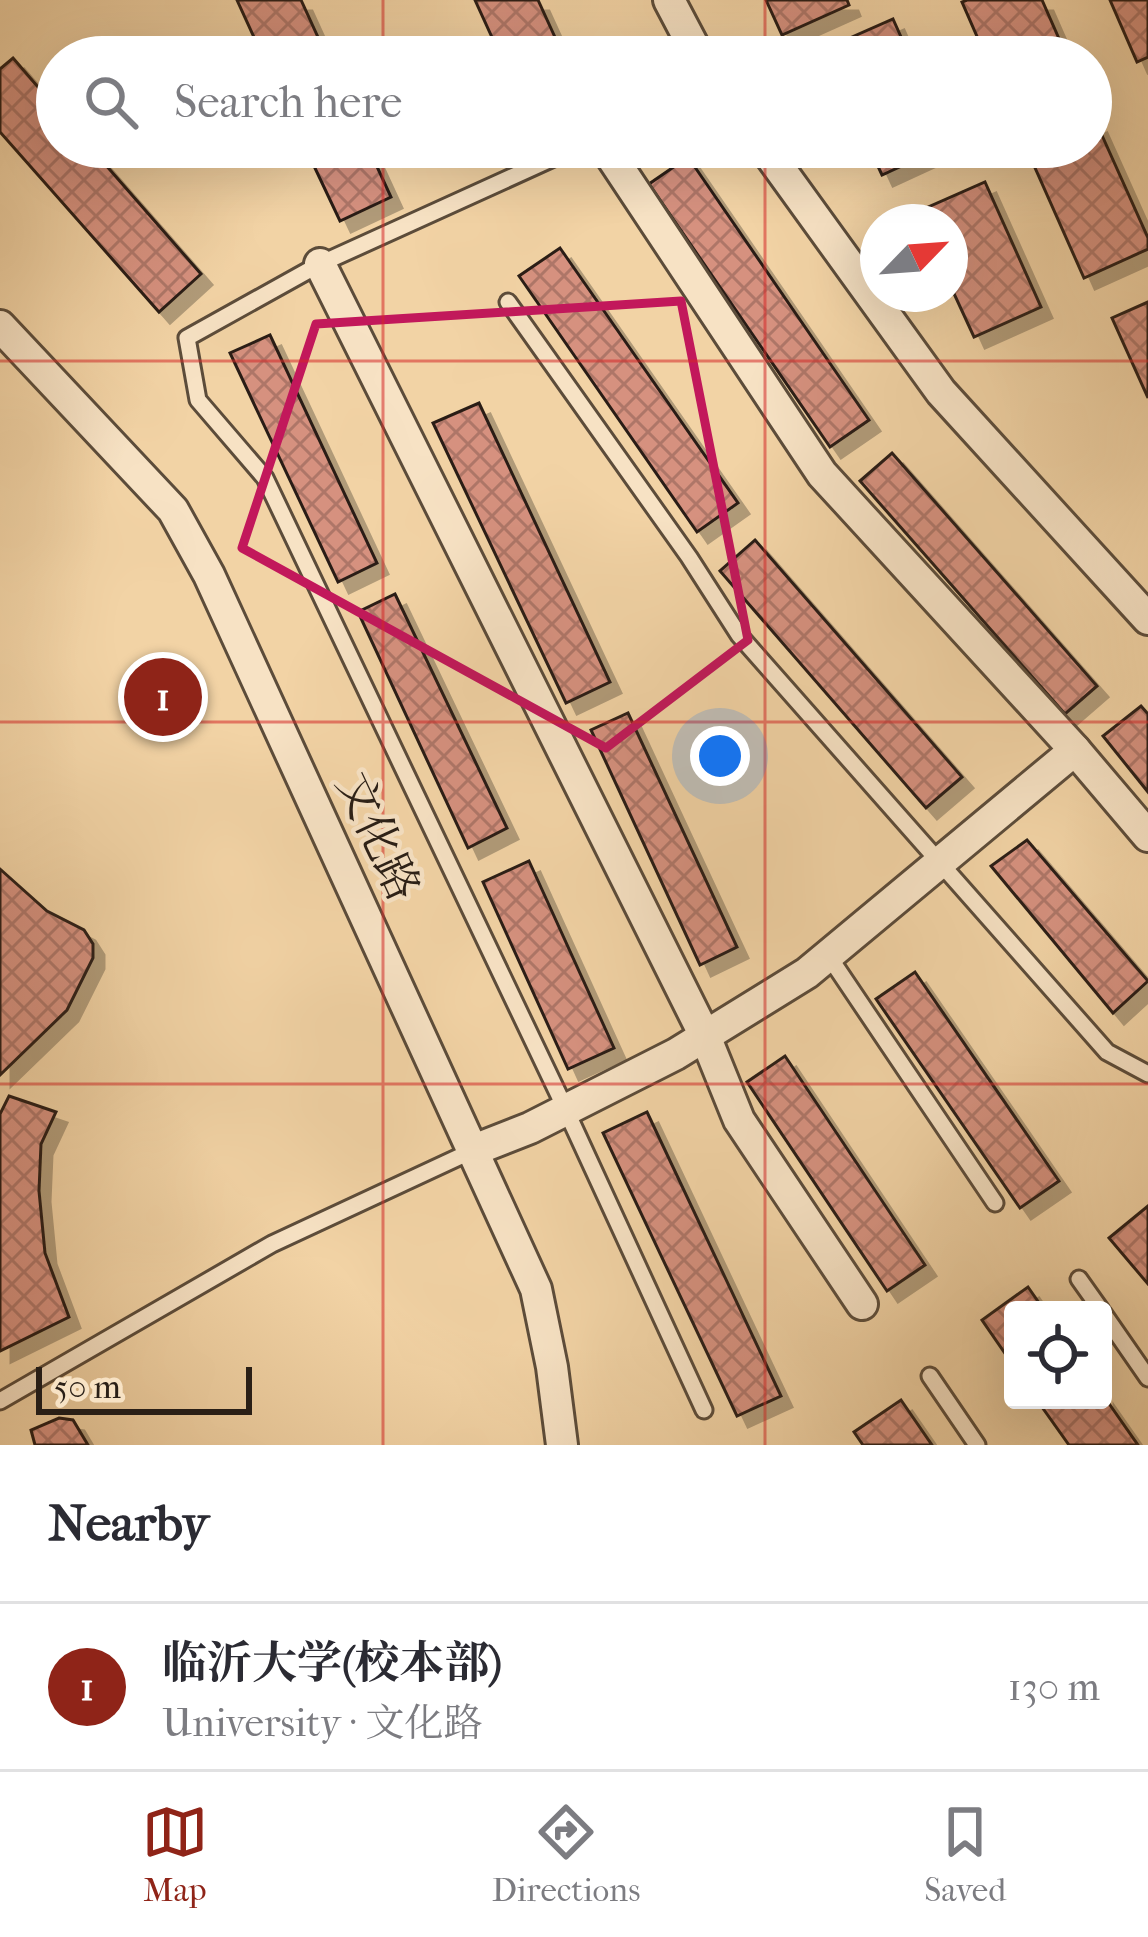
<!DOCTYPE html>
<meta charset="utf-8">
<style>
body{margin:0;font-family:"IM FELL French Canon","Noto Serif SC",serif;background:#f7f7f7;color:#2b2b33}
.controls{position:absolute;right:36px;bottom:36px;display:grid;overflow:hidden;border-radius:12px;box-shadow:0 12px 48px #0002}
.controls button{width:108px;height:108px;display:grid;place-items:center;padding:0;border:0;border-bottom:3px solid #e1e1e2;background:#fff;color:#2b2b33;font:60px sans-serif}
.compass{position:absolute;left:860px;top:204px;width:108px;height:108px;border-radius:50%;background:#fff;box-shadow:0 12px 48px #0002;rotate:65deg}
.scale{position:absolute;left:36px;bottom:30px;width:216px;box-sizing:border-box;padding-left:12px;border:6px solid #2a1f16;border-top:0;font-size:33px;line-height:42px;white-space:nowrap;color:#2a1f16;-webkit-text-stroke:9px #f7e2c4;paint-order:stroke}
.you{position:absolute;left:720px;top:756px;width:42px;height:42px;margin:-30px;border:9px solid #fff;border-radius:50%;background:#1a73e8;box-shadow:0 0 0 18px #1a73e833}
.badge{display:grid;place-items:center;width:78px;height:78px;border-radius:50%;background:#8f2418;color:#fff;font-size:39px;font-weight:700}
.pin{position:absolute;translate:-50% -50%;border:6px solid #fff;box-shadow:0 3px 12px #0006}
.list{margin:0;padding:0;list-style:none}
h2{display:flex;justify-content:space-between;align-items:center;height:156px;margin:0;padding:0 48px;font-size:51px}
h2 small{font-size:39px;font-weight:400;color:#7c7c81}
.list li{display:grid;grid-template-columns:78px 1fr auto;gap:36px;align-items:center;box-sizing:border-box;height:168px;padding:0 48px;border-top:3px solid #e1e1e2}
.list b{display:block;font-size:45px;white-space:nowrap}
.list p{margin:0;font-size:39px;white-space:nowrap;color:#7c7c81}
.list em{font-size:39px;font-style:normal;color:#7c7c81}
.icon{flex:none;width:66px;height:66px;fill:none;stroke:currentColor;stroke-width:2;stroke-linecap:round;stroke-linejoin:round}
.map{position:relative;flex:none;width:1148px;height:1445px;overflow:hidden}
.search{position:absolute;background:#fff;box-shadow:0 12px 48px #0002;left:36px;right:36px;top:36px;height:132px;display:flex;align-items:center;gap:30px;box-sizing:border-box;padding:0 42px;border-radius:66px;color:#7c7c81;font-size:45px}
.sheet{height:324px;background:#fff}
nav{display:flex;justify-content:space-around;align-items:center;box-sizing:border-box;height:168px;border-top:3px solid #e1e1e2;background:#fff;font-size:33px;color:#7c7c81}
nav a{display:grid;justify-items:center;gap:6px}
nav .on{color:#8f2418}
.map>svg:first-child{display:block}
.building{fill:url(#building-cross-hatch);stroke:#2a1f16;stroke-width:3;filter:url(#shadow)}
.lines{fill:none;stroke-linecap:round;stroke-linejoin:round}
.service-casing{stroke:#5c4c3a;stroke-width:21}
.minor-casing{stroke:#5c4c3a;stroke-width:36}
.service{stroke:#f7e2c4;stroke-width:15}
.minor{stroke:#f7e2c4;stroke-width:30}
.marked{fill:none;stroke:#c2185b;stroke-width:9;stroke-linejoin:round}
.grid{fill:none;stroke:#d62828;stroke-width:3;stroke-opacity:0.55}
.labels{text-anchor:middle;stroke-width:9;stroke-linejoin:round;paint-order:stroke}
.street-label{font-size:45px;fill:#2a1f16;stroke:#f7e2c4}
</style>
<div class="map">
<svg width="1148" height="1445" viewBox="0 0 1148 1445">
<defs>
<pattern id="building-cross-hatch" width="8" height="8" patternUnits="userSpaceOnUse" patternTransform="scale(3)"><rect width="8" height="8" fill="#d6917f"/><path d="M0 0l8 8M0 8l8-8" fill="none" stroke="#ae7667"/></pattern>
<filter id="shadow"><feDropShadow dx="11" dy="11" stdDeviation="0" flood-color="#0004"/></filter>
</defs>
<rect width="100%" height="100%" fill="#f2d3a5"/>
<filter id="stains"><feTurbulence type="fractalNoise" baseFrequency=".00167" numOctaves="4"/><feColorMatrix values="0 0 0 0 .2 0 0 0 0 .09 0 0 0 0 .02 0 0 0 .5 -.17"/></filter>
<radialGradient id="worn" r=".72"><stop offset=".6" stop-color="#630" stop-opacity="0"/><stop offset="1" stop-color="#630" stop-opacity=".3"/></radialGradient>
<!-- building -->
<g class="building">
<polygon points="237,0 301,0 327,57 263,57"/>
<polygon points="475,0 538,0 564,57 501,57"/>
<polygon points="766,0 847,0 849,5 782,35"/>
<polygon points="967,0 1042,0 1067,57 986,57 962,2"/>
<polygon points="1110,0 1148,0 1148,57 1137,62"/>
<polygon points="893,19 910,57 829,57 825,49"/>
<polygon points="13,58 57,109 57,147 90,147 201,274 159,312 0,132 0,69"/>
<polygon points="1096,122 1148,238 1148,249 1084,278 1028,152 1039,147 1091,147 1091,124"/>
<polygon points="305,147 368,147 391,197 340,221"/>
<polygon points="869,147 943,147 882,175"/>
<polygon points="688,157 869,420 830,447 649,184"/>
<polygon points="985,182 1041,307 974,337 950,285 950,222 922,222 917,212"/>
<polygon points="560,248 738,503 697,532 519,276"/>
<polygon points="1148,302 1148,398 1112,318"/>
<polygon points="270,335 377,563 338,582 230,353"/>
<polygon points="479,403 610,682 566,703 433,423"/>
<polygon points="892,453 1097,686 1065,714 860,481"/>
<polygon points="755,540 962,777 926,808 720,571"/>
<polygon points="395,594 507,828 468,848 358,612"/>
<polygon points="1141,706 1148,714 1148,792 1103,736"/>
<polygon points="628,713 737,947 700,965 591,730"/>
<polygon points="1027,840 1148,981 1113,1013 991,866"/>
<polygon points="529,861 614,1048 568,1069 483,882"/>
<polygon points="0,869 47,911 84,930 93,944 93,958 67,1010 0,1075"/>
<polygon points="915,972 1059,1181 1020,1208 876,999"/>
<polygon points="785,1056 925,1265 887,1291 747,1082"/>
<polygon points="9,1096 56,1112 41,1144 39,1191 45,1253 69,1317 0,1351 0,1114"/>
<polygon points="647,1112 781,1396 737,1416 603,1133"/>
<polygon points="1148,1206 1148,1284 1109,1238"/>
<polygon points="1028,1287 1044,1310 1013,1310 1013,1365 982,1320"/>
<polygon points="1103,1395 1138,1445 1069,1445 1037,1400 1103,1400"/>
<polygon points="901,1400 932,1445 863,1445 854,1432"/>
<polygon points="59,1418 73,1420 88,1445 35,1445 31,1430"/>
</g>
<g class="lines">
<!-- service casing -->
<g class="service-casing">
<g id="service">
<polyline points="623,147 609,153 571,150 320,264 187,338 198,400 265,478 565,1108 704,1410"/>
<polyline points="508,302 689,557 739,635 1107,1052 1148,1074"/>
<polyline points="828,955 995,1203"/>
<polyline points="1079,1279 1101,1310"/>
<polyline points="1103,1313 1148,1378"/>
<polyline points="930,1376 977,1445"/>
<polyline points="0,1401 272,1244 474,1150"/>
</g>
</g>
<!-- minor casing -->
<g class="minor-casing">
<g id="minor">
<polyline points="669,0 699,57"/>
<polyline points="764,147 941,392 1148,619"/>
<polyline points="609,153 822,474 1075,750 1148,836"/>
<polyline points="320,264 705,1036 739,1120 862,1304"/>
<polyline points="0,326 173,510 209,575 536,1289 552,1367 562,1445"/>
<polyline points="474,1150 530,1128 676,1054 807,973 1075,750"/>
</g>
</g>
<!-- service -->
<use href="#service" class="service"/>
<!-- minor -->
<use href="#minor" class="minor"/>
</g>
<!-- marked area -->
<path class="marked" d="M681,301L748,640L606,748L242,548L316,324Z"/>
<!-- grid -->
<path class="grid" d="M383,0V57M765,0V57M383,147V1445M765,147V1445M0,361H1148M0,722H1148M0,1084H1148"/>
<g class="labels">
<!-- street labels -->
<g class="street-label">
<text transform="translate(379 836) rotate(65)" y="16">文化路</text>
</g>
</g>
<rect width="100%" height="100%" filter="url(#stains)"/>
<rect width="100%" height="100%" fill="url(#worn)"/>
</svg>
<div class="controls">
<button><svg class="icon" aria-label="locate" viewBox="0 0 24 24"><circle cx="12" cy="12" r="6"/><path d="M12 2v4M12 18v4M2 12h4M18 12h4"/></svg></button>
</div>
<svg class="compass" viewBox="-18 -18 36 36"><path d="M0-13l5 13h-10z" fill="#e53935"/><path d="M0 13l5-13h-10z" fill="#7c7c81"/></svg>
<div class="scale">50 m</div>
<div class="you"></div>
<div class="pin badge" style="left:163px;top:697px">1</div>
<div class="search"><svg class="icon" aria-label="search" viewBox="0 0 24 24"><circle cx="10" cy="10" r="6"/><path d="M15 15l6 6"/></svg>Search here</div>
</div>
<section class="sheet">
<h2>Nearby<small></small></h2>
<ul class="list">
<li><span class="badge">1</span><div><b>临沂大学(校本部)</b><p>University · 文化路</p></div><em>130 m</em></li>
</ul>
</section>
<nav>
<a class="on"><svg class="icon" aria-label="map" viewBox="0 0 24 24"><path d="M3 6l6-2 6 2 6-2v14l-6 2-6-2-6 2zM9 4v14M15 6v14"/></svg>Map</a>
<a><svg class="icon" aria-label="directions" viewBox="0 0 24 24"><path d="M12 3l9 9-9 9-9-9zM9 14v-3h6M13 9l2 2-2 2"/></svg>Directions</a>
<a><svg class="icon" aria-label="saved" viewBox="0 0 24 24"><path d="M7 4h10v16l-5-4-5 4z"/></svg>Saved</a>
</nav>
